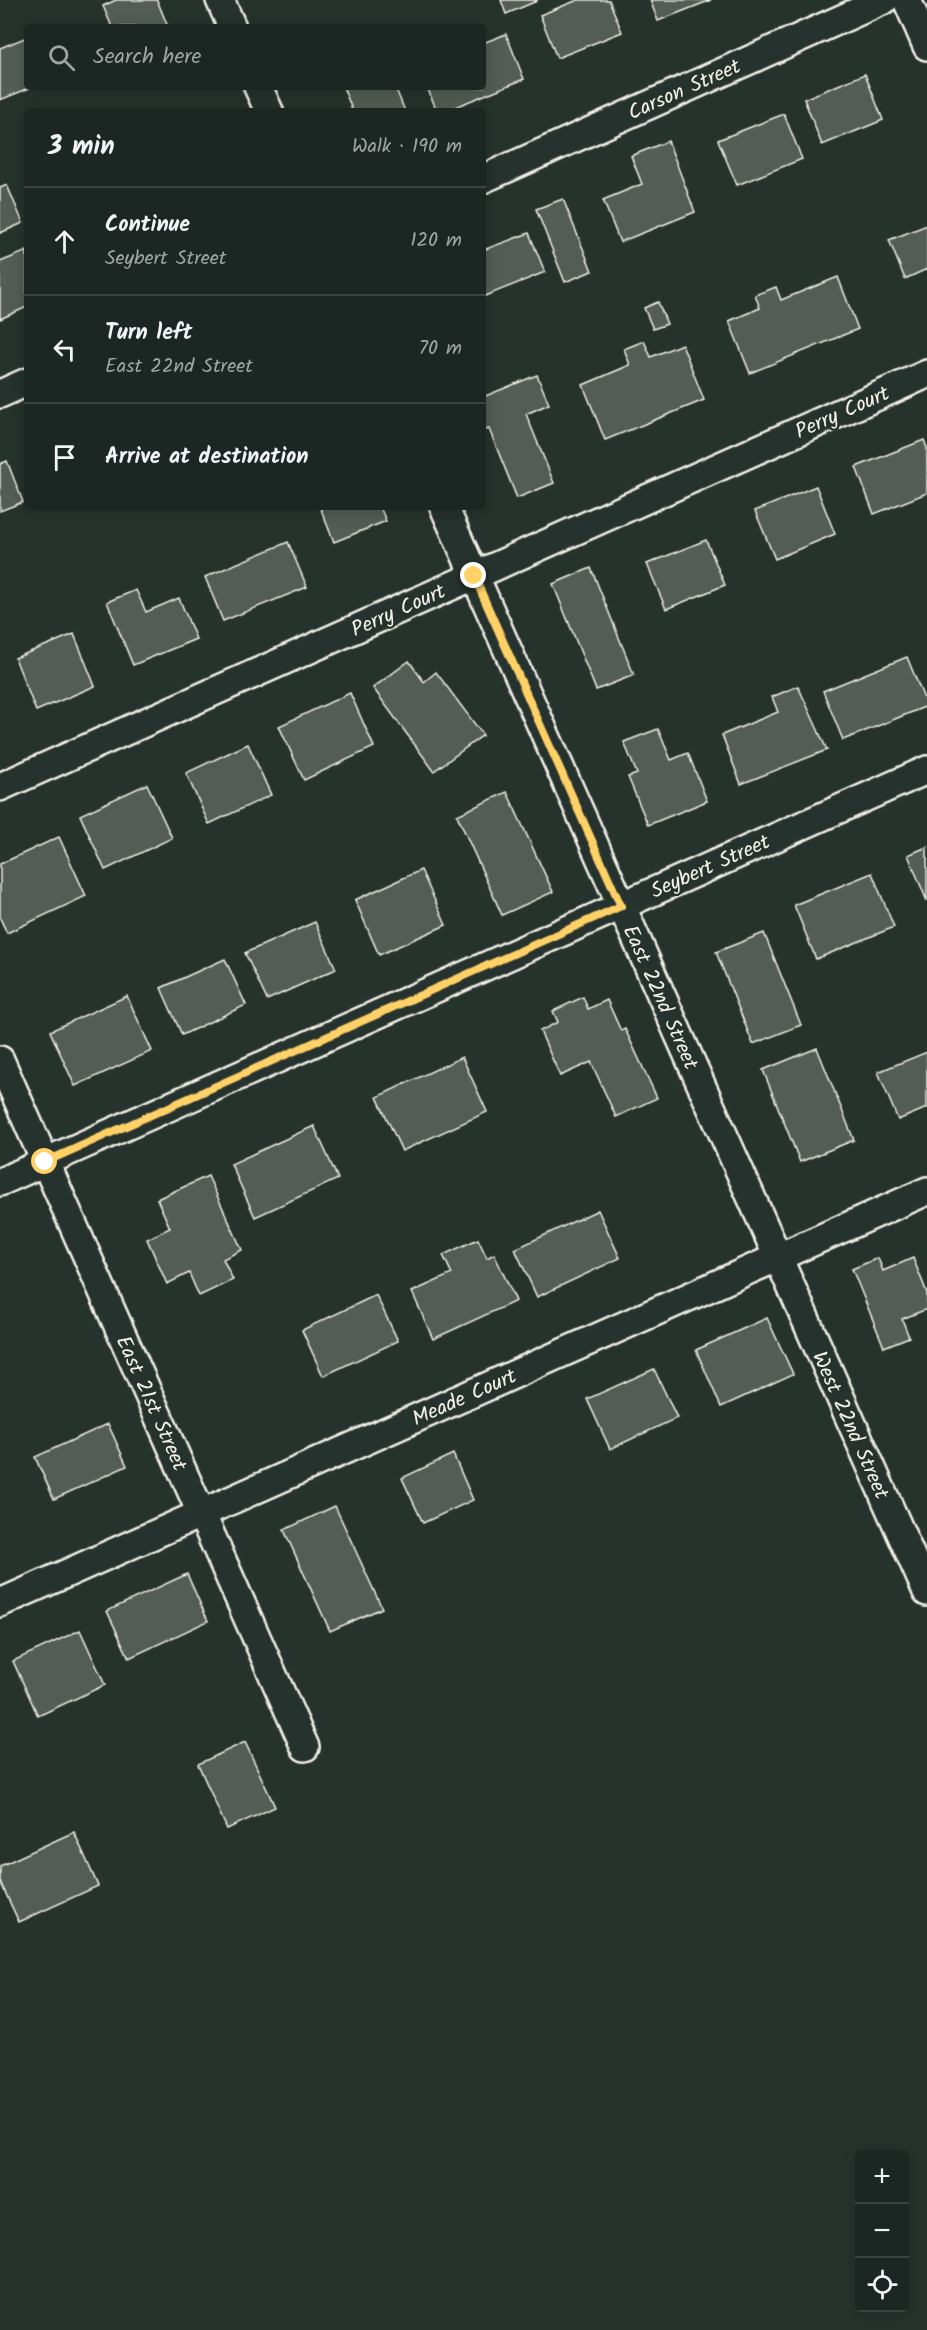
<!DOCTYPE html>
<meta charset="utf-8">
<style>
body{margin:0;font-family:Kalam,sans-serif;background:#29322f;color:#f1f3f6}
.controls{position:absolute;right:18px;bottom:18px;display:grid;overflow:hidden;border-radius:6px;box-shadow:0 3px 15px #0003}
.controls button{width:54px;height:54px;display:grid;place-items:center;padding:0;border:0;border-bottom:2px solid #3a4340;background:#1c2622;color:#f1f3f6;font:30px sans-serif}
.stop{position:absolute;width:18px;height:18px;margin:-14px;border:4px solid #ffd166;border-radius:50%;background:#fff}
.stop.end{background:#ffd166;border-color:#fff;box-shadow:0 2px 6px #0008}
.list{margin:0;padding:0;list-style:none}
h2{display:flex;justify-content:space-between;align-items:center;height:78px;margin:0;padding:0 24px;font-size:26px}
h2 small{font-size:20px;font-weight:400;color:#a0a5a5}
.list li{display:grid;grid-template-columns:39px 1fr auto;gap:18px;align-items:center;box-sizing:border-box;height:108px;padding:0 24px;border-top:2px solid #3a4340}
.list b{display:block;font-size:22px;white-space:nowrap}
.list p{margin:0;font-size:20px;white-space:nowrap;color:#a0a5a5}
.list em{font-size:20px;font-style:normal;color:#a0a5a5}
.icon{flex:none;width:33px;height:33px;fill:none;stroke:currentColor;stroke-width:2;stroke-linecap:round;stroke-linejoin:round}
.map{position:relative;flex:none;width:927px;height:2330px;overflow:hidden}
.search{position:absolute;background:#1c2622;box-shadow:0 3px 15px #0003;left:24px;top:24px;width:462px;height:66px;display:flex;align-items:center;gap:15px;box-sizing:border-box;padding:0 21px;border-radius:6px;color:#a0a5a5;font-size:22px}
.panel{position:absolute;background:#1c2622;box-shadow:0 3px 15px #0003;left:24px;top:108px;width:462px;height:402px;border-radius:6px}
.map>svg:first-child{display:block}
.building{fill:#525c55;stroke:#f4f1e8;stroke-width:1.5}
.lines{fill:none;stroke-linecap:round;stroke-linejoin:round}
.street-casing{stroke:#f4f1e8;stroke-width:32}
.street{stroke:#26332d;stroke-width:27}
.route{stroke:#ffd166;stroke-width:8}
.labels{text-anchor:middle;stroke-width:4.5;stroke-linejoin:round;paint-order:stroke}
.street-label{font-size:21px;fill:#f4f1e8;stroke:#26332d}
</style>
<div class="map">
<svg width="927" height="2330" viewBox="0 0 927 2330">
<rect width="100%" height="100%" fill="#26332d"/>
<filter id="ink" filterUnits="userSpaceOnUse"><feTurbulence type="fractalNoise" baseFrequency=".0167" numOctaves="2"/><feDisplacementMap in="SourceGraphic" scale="12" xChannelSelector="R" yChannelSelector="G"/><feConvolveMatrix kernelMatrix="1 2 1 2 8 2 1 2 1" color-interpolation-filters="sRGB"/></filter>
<g filter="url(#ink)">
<!-- building -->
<g class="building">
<polygon points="116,0 157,0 168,27 112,27 103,6"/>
<polygon points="501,0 537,0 537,1 506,14"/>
<polygon points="578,0 609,0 622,32 557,58 540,15"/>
<polygon points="650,0 711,0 658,21"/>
<polygon points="506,34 524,79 445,111 437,111 427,87 483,87 483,43"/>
<polygon points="27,37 27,87 32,87 0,100 0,48"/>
<polygon points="865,74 883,120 822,145 804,99"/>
<polygon points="343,87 395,87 405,111 347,111 352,109"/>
<polygon points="784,114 802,159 737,185 718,140"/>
<polygon points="668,141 695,212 620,242 603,200 642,184 631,156"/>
<polygon points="7,185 23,223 0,233 0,188"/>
<polygon points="563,199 592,271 565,282 536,209"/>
<polygon points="927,225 927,269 905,279 889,240"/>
<polygon points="529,233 545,272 483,297 483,250"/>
<polygon points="27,251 27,307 0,319 0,262"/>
<polygon points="838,277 858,329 750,373 729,321 760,308 755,295 776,287 781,300"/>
<polygon points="658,302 667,324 653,329 644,308"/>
<polygon points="644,341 651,357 682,344 704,400 605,440 583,385 630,365 624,349"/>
<polygon points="537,375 549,404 526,414 554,483 517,498 489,429 483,431 483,397"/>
<polygon points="924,440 927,448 927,493 874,514 856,467"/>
<polygon points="7,461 23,502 0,511 0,464"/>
<polygon points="816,486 835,534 775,559 755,511"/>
<polygon points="320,507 380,507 386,521 334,542"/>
<polygon points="706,540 725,585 666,609 647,564"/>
<polygon points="288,542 307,587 223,621 205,577"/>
<polygon points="591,568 634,675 596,690 553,584"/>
<polygon points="136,590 146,612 179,598 196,639 133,665 107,602"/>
<polygon points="74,634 95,686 36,711 15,658"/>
<polygon points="907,657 927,706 843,740 823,691"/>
<polygon points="409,661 424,682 436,672 483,735 434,771 373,688"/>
<polygon points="798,686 827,750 741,784 722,735 778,712 772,697"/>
<polygon points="350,693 374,747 304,780 279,726"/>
<polygon points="658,729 671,760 688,753 707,801 648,825 628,777 637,774 624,742"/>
<polygon points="248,744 271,795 209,824 186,773"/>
<polygon points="147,784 172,838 105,870 80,815"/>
<polygon points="507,792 553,892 502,915 457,815"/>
<polygon points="59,837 86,896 7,933 0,918 0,864"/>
<polygon points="927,847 927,901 908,855"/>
<polygon points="421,870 446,925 379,955 355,900"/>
<polygon points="872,873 894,927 816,959 794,905"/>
<polygon points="315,922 336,969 267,1000 245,953"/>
<polygon points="764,933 801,1025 753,1044 716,952"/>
<polygon points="225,959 246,1005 182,1035 161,988"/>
<polygon points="127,996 152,1051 75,1086 50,1031"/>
<polygon points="583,997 588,1009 607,1000 621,1031 625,1029 657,1098 616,1117 591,1062 560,1076 540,1031 558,1022 553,1011"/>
<polygon points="817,1048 854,1140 800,1162 763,1070"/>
<polygon points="927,1052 927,1108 898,1120 878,1072"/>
<polygon points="462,1057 487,1112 402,1151 377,1097"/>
<polygon points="314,1126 338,1179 255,1217 231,1164"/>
<polygon points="208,1176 242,1250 223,1259 233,1280 199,1296 189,1273 167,1284 147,1239 170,1228 157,1199"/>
<polygon points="598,1210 620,1258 537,1297 515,1249"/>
<polygon points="478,1239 487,1258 494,1254 516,1301 433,1339 412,1292 452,1274 443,1255"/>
<polygon points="878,1258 883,1271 913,1258 927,1293 927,1309 902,1319 909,1337 884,1347 852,1269"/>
<polygon points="376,1295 398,1341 323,1376 302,1330"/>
<polygon points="767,1318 793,1374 721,1407 696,1350"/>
<polygon points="654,1369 677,1418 610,1449 587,1399"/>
<polygon points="108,1424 127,1466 54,1499 35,1457"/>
<polygon points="453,1454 473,1500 423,1523 402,1478"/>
<polygon points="335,1506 382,1608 330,1631 284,1530"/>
<polygon points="187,1574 208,1621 129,1658 107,1611"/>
<polygon points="80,1630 105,1685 38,1716 13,1661"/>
<polygon points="245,1742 275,1807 227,1829 198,1764"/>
<polygon points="74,1832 98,1886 19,1922 0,1881 0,1866"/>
</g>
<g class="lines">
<!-- street casing -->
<g class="street-casing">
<g id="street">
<polyline points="220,0 232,27"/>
<polyline points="907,0 927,46"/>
<polyline points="258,87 269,111"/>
<polyline points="483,179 884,0"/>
<polyline points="0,394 27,382"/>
<polyline points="444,507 927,1592"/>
<polyline points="0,787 927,374"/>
<polyline points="0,1060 305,1747"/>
<polyline points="0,1182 927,770"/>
<polyline points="0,1603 927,1191"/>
</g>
</g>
<!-- street -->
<use href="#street" class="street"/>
</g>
</g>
<g class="lines" filter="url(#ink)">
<!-- route -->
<polyline class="route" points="45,1162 621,906 474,576"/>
</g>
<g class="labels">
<!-- street labels -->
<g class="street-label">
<text transform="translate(684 89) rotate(-24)" y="7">Carson Street</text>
<text transform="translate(842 412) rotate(-24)" y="7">Perry Court</text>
<text transform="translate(398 610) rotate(-24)" y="7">Perry Court</text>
<text transform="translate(710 866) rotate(-24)" y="7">Seybert Street</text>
<text transform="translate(661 997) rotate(66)" y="7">East 22nd Street</text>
<text transform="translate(464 1397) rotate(-24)" y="7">Meade Court</text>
<text transform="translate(152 1403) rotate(66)" y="7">East 21st Street</text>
<text transform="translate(851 1425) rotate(66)" y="7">West 22nd Street</text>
</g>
</g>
</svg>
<div class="controls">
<button>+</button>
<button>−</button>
<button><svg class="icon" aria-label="locate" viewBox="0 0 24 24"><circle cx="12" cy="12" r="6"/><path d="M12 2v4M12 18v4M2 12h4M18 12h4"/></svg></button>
</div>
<div class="stop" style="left:45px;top:1162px"></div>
<div class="stop end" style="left:474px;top:576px"></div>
<div class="search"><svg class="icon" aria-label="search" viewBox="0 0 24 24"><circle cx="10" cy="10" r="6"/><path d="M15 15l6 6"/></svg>Search here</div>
<section class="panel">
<h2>3 min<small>Walk · 190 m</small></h2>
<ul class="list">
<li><svg class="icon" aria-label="ahead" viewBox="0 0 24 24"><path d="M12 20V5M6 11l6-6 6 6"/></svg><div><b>Continue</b><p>Seybert Street</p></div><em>120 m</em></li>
<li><svg class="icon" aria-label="left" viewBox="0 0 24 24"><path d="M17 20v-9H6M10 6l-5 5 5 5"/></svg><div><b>Turn left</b><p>East 22nd Street</p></div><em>70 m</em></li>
<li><svg class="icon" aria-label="arrive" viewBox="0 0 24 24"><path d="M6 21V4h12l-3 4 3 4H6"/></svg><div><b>Arrive at destination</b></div></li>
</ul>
</section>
</div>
